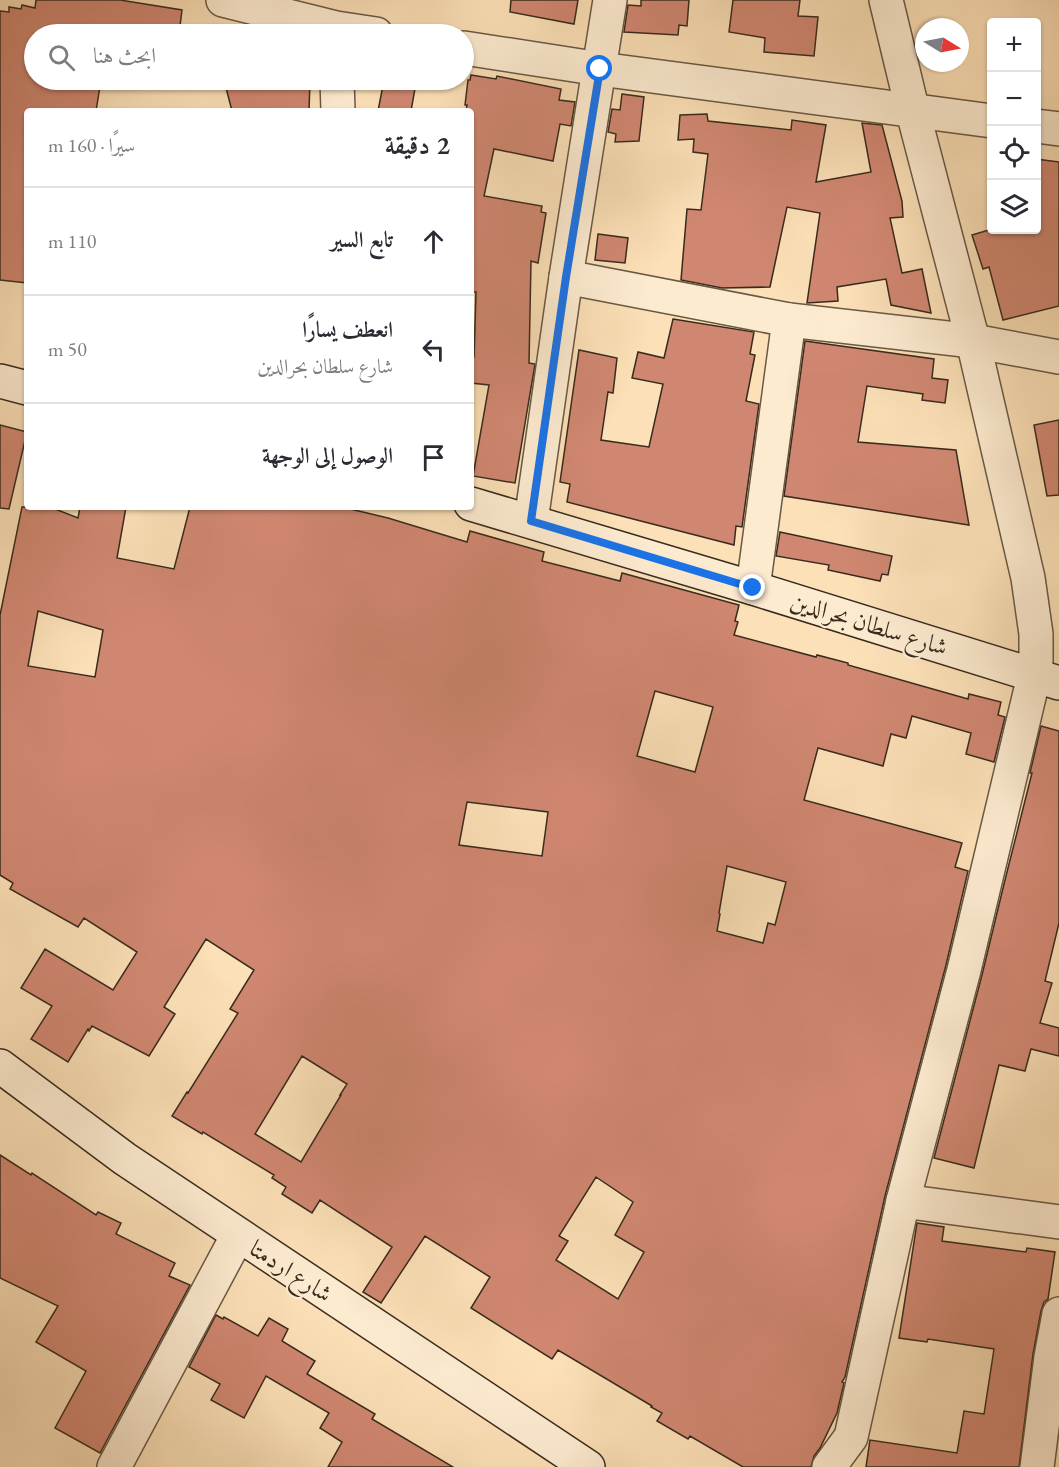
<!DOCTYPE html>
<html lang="ar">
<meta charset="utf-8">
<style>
body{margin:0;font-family:"EB Garamond",Amiri,serif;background:#f2f2f3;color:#2b2b33;direction:rtl}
.controls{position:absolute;right:18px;top:18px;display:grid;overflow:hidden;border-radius:6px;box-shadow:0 2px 4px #0004}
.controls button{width:54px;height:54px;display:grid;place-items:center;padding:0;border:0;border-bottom:2px solid #e1e1e2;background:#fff;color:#2b2b33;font:30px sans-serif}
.compass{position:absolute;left:915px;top:18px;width:54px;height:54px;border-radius:50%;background:#fff;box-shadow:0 2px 4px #0004;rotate:100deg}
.stop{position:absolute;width:18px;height:18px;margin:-14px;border:4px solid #1a73e8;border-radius:50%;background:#fff}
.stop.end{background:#1a73e8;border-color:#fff;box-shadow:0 2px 6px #0008}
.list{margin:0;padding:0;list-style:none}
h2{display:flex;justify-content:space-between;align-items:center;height:78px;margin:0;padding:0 24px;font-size:26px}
h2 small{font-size:20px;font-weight:400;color:#7c7c81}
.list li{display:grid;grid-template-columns:39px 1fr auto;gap:18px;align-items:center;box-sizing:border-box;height:108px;padding:0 24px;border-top:2px solid #e1e1e2}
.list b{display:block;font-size:22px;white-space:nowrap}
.list p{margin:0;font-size:20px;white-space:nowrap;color:#7c7c81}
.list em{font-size:20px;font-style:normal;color:#7c7c81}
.icon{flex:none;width:33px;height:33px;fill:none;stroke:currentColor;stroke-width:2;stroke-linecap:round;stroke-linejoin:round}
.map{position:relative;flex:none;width:1059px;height:1467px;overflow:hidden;direction:ltr}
.search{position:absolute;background:#fff;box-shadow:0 2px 4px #0004;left:24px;top:24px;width:450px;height:66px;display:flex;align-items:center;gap:15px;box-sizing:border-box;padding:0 21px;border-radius:33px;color:#7c7c81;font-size:22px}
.panel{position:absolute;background:#fff;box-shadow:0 2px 4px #0004;left:24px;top:108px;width:450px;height:402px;border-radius:6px;direction:rtl}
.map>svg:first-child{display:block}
.building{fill:#d08771;stroke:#382b1d;stroke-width:1.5;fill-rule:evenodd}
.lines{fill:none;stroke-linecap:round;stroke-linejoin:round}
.street-casing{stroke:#695844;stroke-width:36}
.secondary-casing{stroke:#382b1d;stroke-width:36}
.street{stroke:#fdebd0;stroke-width:33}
.secondary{stroke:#fdebd0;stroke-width:33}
.route{stroke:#1a73e8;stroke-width:8}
.labels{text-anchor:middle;stroke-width:4.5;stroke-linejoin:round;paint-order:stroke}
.street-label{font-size:24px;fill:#382b1d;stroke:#fdebd0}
</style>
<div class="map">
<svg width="1059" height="1467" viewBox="0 0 1059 1467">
<rect width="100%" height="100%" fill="#fce0b7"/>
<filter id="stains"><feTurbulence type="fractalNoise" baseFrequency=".00333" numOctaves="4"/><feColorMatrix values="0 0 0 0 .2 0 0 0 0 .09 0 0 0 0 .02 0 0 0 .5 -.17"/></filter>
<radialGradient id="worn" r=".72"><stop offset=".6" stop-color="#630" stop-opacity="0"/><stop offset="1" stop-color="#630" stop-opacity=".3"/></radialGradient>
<!-- building -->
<g class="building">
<polygon points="36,0 120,0 182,10 179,34 34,34 34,80 101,80 96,111 27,111 27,283 0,280 0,11 9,12 9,7 21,9 22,5 35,8"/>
<polygon points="511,0 578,0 574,24 510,12"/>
<polygon points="641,0 689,0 687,26 679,25 678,35 624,32 628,5 641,6"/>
<polygon points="733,0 800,0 798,16 818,17 814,56 764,52 765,38 729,32"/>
<polygon points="471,75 496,79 497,76 561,89 559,100 575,102 571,126 560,124 553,161 494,149 484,196 542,206 541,212 546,213 538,263 531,261 529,363 535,364 515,483 473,476 489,385 471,383 471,357 474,357 476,292 472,292 473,258 471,258 471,111 466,111 467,105 465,105 468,80 470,80"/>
<polygon points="224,80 310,80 309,111 232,111"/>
<polygon points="384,80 396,80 416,83 411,111 378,111"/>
<polygon points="622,94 644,97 639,141 615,142 616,134 608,132 612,109 620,110"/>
<polygon points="707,114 708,121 791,130 792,120 826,125 816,182 871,172 862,123 882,125 902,201 903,217 890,218 902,273 922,269 931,313 891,305 886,279 837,287 838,301 807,303 820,213 787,207 770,287 722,288 681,280 687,209 701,210 708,154 693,152 694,139 678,140 680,115"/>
<polygon points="1036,159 1059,162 1059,306 1003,320 989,267 983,269 972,235 992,229 1036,230"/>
<polygon points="598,234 628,238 625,263 595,260"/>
<polygon points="673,319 754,332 750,354 755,355 746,401 759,404 742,527 736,526 734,545 567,502 570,484 560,482 579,350 617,358 613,393 608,392 601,440 649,447 663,384 632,378 638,352 664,358"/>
<polygon points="805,341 934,359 932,378 948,380 945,403 922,400 923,394 867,386 858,442 956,450 969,525 784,496"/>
<polygon points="1059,420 1059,495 1047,496 1034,425"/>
<polygon points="0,425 27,432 9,509 0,508"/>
<path d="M22,507H50L78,518L80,507H126L117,558L174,569L190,507H342L388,518L467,542L470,531L544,552L542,561L620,581L622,573L739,605L735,621L738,622L734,635L816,657L817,655L848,663V665L968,699L969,694L1001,702L998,715L1005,717L994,762L966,754L971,733L912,716L906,738L891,734L883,766L818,748L804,800L962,843L955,867L968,871L946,965L885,1196L845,1377L842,1382L844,1383L837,1413L820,1448L814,1456L811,1467H743L690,1436L688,1439L657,1421L662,1413L651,1407L652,1406L558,1350L552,1359L471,1308L490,1277L425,1236L381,1303L363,1292L392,1247L320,1200L312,1213L282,1194L286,1187L272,1178L274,1175L203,1132L202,1134L172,1116L187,1092L188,1093L238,1013L230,1009L254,970L206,939L164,1007L175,1014L149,1056L92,1026L89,1031L88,1029L68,1062L31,1039L52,1006L21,988L45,949L113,990L137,952L84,918L78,927L10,889L13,883L0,875V615ZM38,611L103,630L95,677L28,666ZM655,691L713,707L695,772L637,756ZM467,802L548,812L542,856L459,845ZM727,866L786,882L775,925L768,923L763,943L717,931L720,914L719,913ZM302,1056L347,1084L340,1095H341L301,1162L255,1134ZM596,1177L633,1202L615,1235L644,1252L618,1299L556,1260L568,1241L559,1236Z"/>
<polygon points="780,532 892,556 888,575 882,574 880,581 828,570 829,565 776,556"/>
<polygon points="1041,726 1059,731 1059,923 1045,981 1052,983 1040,1023 1059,1028 1059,1056 1031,1049 1025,1071 999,1065 974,1168 934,1158 982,975 1005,880 1032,773 1030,773"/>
<polygon points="0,1155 31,1175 32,1173 96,1215 98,1212 121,1223 116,1234 175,1263 169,1276 190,1285 100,1453 55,1428 86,1371 36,1342 58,1306 0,1278"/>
<polygon points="917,1223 944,1227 942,1241 1026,1252 1027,1248 1055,1252 1048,1299 1044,1302 1041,1311 1033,1354 1019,1467 866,1467 870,1440 957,1453 964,1411 984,1414 994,1349 928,1339 927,1342 899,1338"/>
<polygon points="216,1315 223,1319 224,1317 258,1336 269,1318 288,1329 282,1341 315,1361 307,1374 375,1414 372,1419 453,1467 328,1467 342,1442 320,1428 329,1413 266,1376 244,1418 211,1400 220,1384 189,1367"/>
</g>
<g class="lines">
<!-- street casing -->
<g class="street-casing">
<g id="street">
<polyline points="223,0 336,28 376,34"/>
<polyline points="464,48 600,69 992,121"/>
<polyline points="337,80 338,111"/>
<polyline points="1036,126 1059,129"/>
<polyline points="566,277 789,320 973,341 1059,357"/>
<polyline points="531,521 566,277 610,0"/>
<polyline points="753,588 789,320"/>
<polyline points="903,1201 1059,1222"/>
<polyline points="114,1467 238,1235"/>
<polyline points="829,1467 851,1437 903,1201 964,970 1034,676 1036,661 1036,634 1028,578 973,341 913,112 886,0"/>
<polyline points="1037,1467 1051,1357 1059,1314"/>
</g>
</g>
<!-- secondary casing -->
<g class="secondary-casing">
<g id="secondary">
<polyline points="0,381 27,388"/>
<polyline points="471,504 753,588 1059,683"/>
<polyline points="0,1066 125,1159 588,1467"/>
</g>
</g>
<!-- street -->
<use href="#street" class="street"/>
<!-- secondary -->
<use href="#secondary" class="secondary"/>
</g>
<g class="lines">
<!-- route -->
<polyline class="route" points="600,69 566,277 531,521 753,588"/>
</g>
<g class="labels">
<!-- street labels -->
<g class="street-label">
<text transform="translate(869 624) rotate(17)" y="8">شارع سلطان بحرالدين</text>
<text transform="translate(291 1271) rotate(33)" y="8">شارع اردمتا</text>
</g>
</g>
<rect width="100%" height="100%" filter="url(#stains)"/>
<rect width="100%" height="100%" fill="url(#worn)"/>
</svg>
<div class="controls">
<button>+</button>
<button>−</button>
<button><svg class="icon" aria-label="locate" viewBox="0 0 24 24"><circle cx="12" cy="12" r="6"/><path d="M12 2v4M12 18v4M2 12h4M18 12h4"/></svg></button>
<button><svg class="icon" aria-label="layers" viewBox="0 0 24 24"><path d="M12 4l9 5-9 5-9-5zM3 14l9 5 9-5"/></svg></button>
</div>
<svg class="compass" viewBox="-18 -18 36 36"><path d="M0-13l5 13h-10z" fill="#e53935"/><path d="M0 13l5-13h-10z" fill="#7c7c81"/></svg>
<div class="stop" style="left:600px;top:69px"></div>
<div class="stop end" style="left:753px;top:588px"></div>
<div class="search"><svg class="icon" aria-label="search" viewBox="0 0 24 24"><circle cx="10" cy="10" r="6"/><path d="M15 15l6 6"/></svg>ابحث هنا</div>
<section class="panel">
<h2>2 دقيقة<small>سيرًا · 160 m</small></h2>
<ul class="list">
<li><svg class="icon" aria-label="ahead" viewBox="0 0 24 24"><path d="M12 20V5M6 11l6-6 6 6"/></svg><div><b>تابع السير</b></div><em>110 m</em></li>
<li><svg class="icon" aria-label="left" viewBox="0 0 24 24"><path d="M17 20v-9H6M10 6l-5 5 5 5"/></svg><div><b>انعطف يسارًا</b><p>شارع سلطان بحرالدين</p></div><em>50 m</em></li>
<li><svg class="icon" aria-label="arrive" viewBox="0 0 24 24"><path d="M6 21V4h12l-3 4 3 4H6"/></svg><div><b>الوصول إلى الوجهة</b></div></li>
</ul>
</section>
</div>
